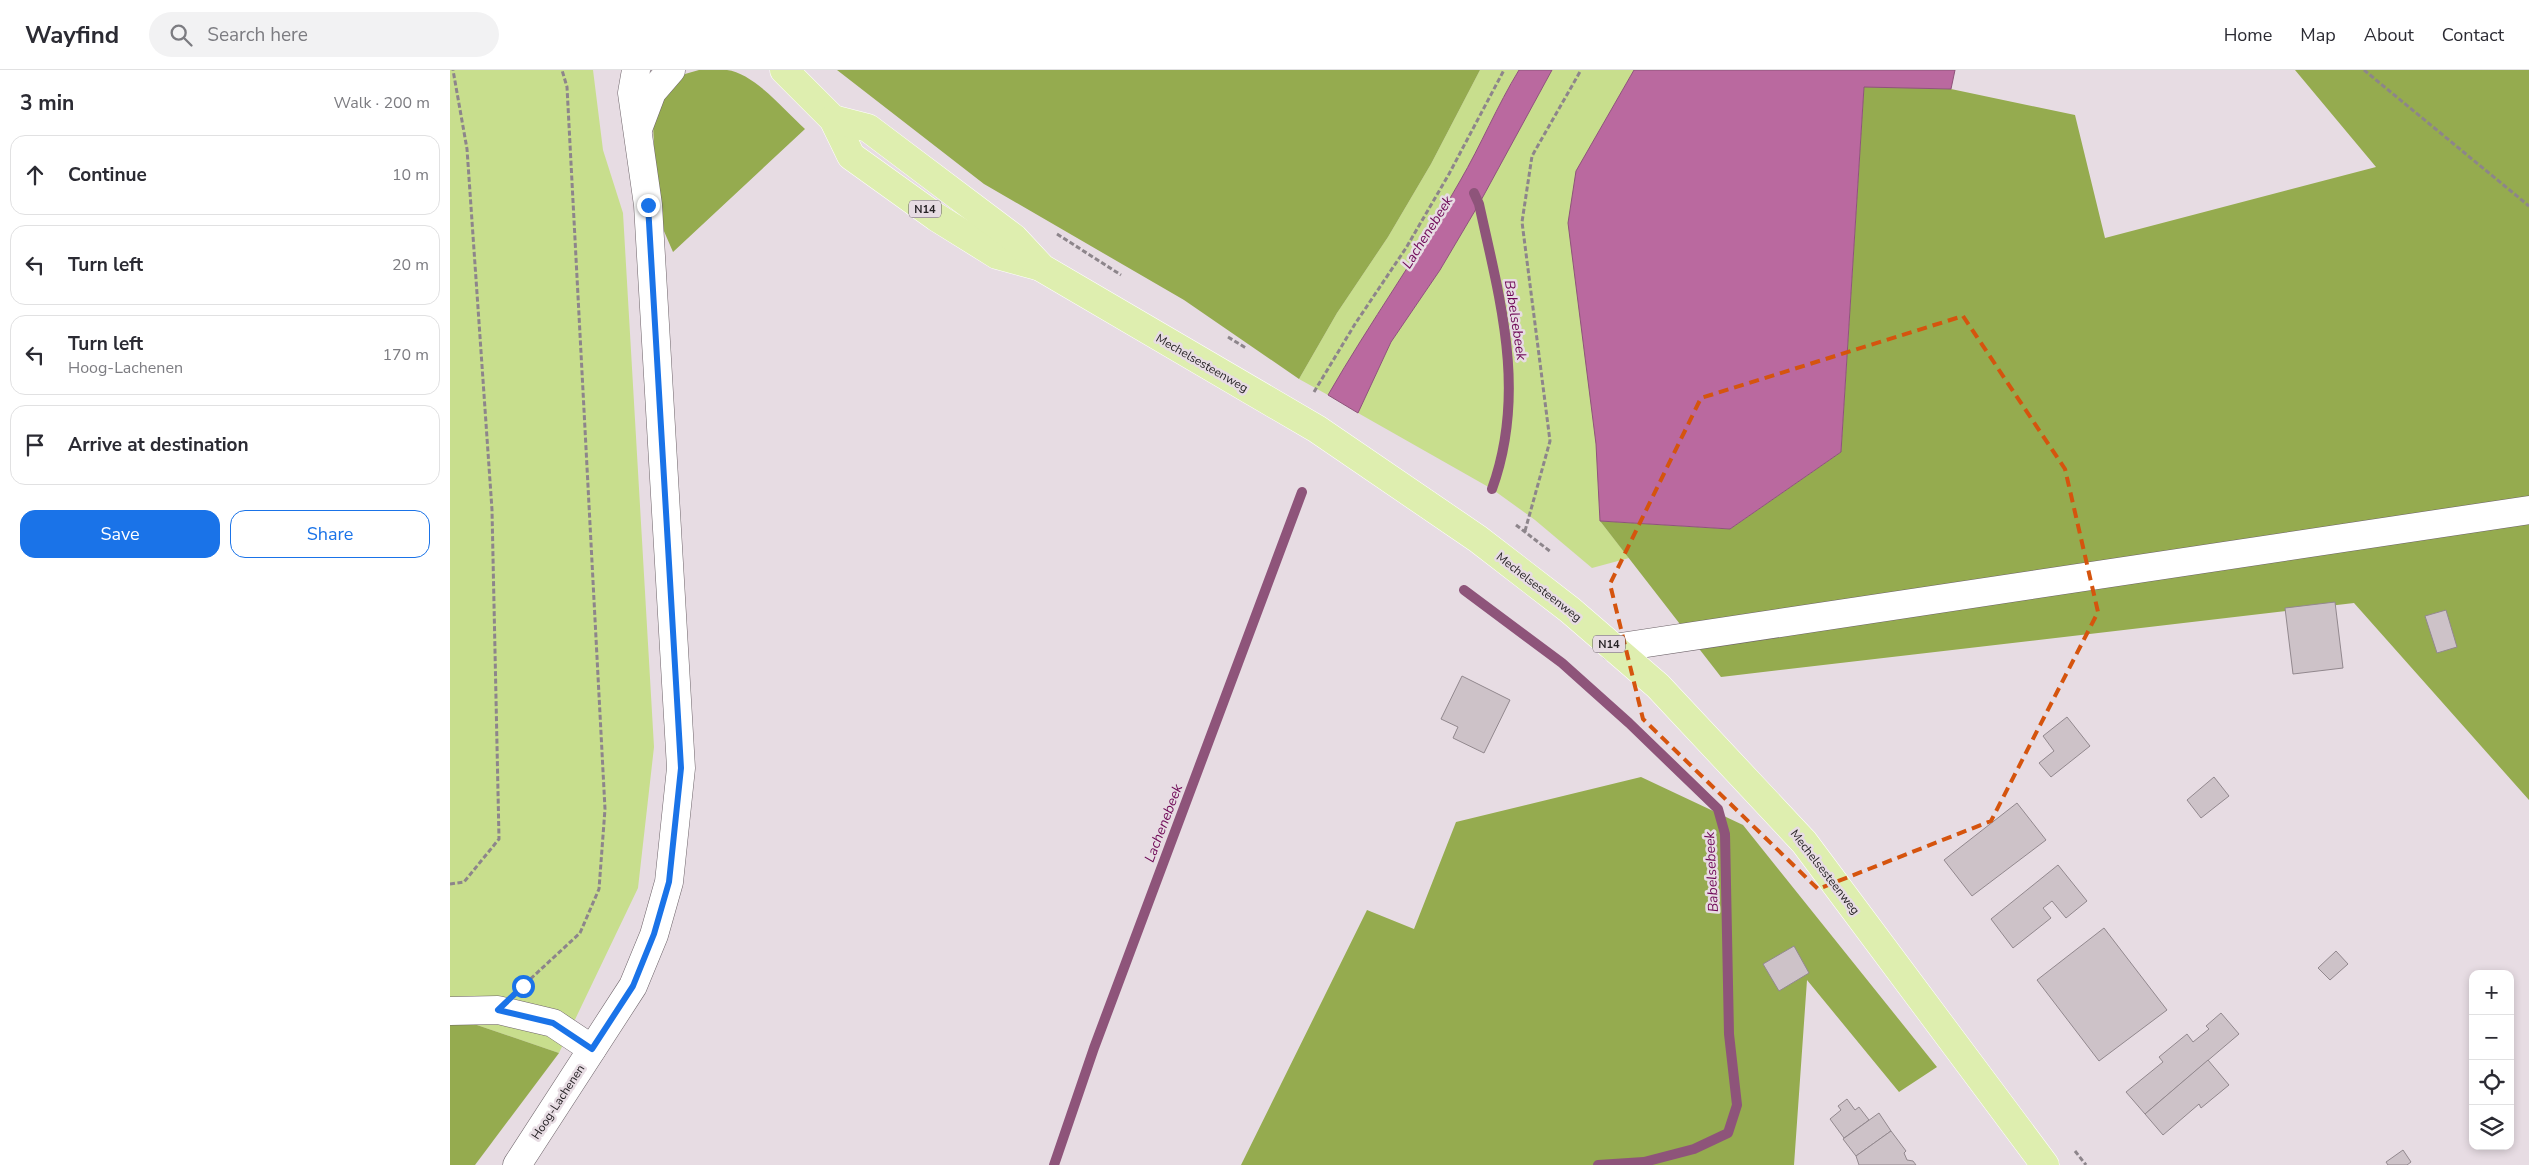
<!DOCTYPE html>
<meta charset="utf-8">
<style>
body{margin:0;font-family:"Nunito Sans",sans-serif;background:#f2f2f3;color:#2b2b33}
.controls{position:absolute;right:15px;bottom:15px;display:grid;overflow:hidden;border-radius:10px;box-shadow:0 2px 8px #0003}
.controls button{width:45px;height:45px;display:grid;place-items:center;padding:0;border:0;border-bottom:1px solid #e1e1e2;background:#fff;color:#2b2b33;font:25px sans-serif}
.stop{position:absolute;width:15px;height:15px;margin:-11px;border:4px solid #1a73e8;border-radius:50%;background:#fff}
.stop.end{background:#1a73e8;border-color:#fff;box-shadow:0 1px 5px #0008}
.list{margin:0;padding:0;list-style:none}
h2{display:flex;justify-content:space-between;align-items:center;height:65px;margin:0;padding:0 20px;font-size:21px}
h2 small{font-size:16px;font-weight:400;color:#7c7c81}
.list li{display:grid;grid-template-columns:32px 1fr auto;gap:15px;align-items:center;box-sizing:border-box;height:80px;margin:0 10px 10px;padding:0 10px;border:1px solid #e1e1e2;border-radius:15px}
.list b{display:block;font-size:19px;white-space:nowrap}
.list p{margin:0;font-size:16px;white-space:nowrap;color:#7c7c81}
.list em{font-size:16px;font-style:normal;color:#7c7c81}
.actions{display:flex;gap:10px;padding:15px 20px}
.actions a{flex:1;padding:11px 0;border:1px solid #1a73e8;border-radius:15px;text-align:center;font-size:18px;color:#1a73e8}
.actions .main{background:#1a73e8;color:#fff}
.icon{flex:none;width:28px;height:28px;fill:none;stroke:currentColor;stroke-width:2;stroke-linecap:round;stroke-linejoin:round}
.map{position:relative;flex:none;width:2079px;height:1095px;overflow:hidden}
header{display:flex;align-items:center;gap:30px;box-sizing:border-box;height:70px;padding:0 25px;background:#fff;border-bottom:1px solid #e1e1e2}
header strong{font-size:24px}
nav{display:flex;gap:28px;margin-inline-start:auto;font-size:18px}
.search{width:350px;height:45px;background:#f2f2f3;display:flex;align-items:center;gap:12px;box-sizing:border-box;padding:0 18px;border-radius:28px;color:#7c7c81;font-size:19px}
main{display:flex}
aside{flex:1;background:#fff}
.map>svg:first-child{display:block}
.green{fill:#c8de8d}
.forest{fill:#95ab4f}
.water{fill:#ba699f;stroke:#8e547a}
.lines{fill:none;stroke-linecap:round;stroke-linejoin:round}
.stream{stroke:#8e547a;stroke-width:10}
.building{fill:#cdc2c8;stroke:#92888e}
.minor-casing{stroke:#6d6369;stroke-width:29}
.major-casing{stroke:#fff;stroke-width:29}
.path{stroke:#8d858b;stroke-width:3;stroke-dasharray:5 2.5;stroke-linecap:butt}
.minor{stroke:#fff;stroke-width:28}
.major{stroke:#deeeaf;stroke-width:28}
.route{stroke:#1a73e8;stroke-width:6}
.marked{fill:none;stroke:#d5540e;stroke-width:4;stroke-dasharray:10 6;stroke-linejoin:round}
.labels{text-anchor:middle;stroke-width:5;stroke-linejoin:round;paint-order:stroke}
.shield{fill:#e7dce3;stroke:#605a5e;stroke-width:1}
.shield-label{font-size:11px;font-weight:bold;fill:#262225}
.street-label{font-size:12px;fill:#262225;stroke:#e7dce3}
.water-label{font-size:14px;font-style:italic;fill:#6e0756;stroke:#e7dce3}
</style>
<header>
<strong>Wayfind</strong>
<div class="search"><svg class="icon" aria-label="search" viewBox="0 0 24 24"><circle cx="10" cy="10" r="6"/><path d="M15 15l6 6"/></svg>Search here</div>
<nav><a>Home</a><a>Map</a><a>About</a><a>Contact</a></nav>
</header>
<main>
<aside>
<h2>3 min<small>Walk · 200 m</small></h2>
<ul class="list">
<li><svg class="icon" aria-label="ahead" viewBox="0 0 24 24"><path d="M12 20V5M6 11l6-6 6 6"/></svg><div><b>Continue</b></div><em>10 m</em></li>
<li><svg class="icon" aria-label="left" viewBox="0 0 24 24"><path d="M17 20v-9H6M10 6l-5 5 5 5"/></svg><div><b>Turn left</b></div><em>20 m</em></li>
<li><svg class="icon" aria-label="left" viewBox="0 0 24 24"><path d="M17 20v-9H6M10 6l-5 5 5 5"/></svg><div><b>Turn left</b><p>Hoog-Lachenen</p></div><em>170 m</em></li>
<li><svg class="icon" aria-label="arrive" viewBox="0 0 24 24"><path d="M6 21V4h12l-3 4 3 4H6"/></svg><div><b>Arrive at destination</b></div></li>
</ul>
<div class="actions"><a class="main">Save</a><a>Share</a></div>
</aside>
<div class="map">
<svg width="2079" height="1095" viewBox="0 0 2079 1095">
<rect width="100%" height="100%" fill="#e7dce3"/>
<!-- green -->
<g class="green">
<polygon points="0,0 143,0 153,80 173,143 204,677 188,818 109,983 24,954 0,954"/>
<path d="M1030,0H1069C1047,36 1031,75 1010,111C969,184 920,252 878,325L849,309L887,243L938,167L981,94Z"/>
<polygon points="1102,0 1184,0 1136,84 1150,451 1179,488 1142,498 1085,450 1042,419 908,343 941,272 990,200 1029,134"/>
</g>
<!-- forest -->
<g class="forest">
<path d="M249,0C258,0 268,0 277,0C304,3 335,41 355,59L223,182L207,145L203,54L211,27L235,4Z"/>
<polygon points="387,0 1030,0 981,94 938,167 887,243 849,309 734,230 534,114"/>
<polygon points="1845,0 2079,0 2079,730 1904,533 1271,607 1150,451 1280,459 1391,382 1414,16 1501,19 1625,45 1655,168 1926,97"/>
<polygon points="1191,707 1293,755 1487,997 1449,1022 1357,910 1344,1095 791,1095 917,840 964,859 1006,752"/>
<polygon points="0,954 24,954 109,983 25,1095 0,1095"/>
</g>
<!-- water -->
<g class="water">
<path d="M1069,0H1102L1029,134L990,200L941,272L908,343L878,325C920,252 969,184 1010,111C1031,75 1047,36 1069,0Z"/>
<polygon points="1184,0 1505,0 1501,19 1414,17 1391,382 1280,459 1150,451 1146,374 1118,153 1126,101"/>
</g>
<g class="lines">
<!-- stream -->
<g class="stream">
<path d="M1024,123L1029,134C1050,230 1077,322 1042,419"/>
<polyline points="1014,520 1112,593 1179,653 1268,739 1275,764 1279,964 1287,1035 1278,1063 1244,1079 1194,1092 1148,1095"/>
<polyline points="604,1095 644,978 852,422"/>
</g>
</g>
<!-- building -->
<g class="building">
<polygon points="1885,532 1893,598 1843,604 1835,538"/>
<polygon points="1996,540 2007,577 1987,583 1975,546"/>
<polygon points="1012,606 1060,630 1034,683 1003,668 1008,657 991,649"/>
<polygon points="1617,647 1640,676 1601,707 1589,693 1604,681 1593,666"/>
<polygon points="1764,707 1779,726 1751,748 1737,730"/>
<polygon points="1567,733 1596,770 1522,826 1494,790"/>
<polygon points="1608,795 1637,831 1616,848 1602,831 1593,838 1601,848 1563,878 1541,849"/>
<polygon points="1654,858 1717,940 1649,991 1587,910"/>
<polygon points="1344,876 1359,903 1329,921 1313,894"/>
<polygon points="1886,881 1898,894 1880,910 1868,898"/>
<polygon points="1771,943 1789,964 1695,1044 1676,1022 1713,992 1709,987 1737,964 1743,972 1759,959 1756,956"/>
<polygon points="1758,990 1779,1015 1751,1038 1749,1034 1713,1065 1695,1044"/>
<polygon points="1397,1029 1405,1040 1409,1037 1419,1050 1394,1068 1380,1049 1391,1040 1388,1036"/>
<polygon points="1429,1043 1441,1061 1406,1086 1393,1069"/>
<polygon points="1441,1061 1456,1081 1454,1083 1457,1090 1463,1091 1466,1095 1409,1095 1406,1086"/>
<polygon points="1953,1080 1961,1092 1957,1095 1938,1095 1936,1092"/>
</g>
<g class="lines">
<!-- minor casing -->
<g class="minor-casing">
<g id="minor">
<polyline points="188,59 202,22 221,0"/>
<polyline points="1164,578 2079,440"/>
<polyline points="0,941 48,940 103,953 142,979"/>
<polyline points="67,1095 183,916 204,865 219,812 231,698 198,135 182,23 186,0"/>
</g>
</g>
<!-- major casing -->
<g class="major-casing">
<g id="major">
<polyline points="334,0 383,49 401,86 486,147 547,185 591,197"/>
<polyline points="383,49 418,58 564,168 592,198 867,359 1028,469 1120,540 1208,616 1354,772 1595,1095"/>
</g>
</g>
<!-- path -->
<g class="path">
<polyline points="1914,0 2079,136"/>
<polyline points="607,164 671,205"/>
<polyline points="778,267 796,278"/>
<polyline points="864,322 905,254 956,178 999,104 1054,0"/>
<polyline points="1066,455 1101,482"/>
<polyline points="1075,461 1100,371 1072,152 1082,86 1131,0"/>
<polyline points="0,814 14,812 49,769 42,440 17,79 3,0"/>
<polyline points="75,914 130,863 149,819 155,739 117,17 112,0"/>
<polyline points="1625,1081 1636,1095"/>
</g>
<!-- minor -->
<use href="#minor" class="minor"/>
<!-- major -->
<use href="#major" class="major"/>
</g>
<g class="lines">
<!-- route -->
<polyline class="route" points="73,916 48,940 103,953 142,979 183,916 204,864 219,812 231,698 198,135"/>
</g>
<!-- marked area -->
<path class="marked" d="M1513,246L1615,399L1648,542L1541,751L1368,819L1193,649L1160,514L1251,328Z"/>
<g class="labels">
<!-- shield labels -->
<g class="shield">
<rect x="459" y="130.5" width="32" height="17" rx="4"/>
<rect x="1143" y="565.5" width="32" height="17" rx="4"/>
</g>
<g class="shield-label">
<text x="475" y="143">N14</text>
<text x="1159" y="578">N14</text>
</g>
<!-- street labels -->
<g class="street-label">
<text transform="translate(752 293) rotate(30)" y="4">Mechelsesteenweg</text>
<text transform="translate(1089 517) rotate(38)" y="4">Mechelsesteenweg</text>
<text transform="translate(1375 802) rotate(52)" y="4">Mechelsesteenweg</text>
<text transform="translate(108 1032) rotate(-57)" y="4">Hoog-Lachenen</text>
</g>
<!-- water labels -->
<g class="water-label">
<text transform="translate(977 162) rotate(-58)" y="5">Lachenebeek</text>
<text transform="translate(1066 250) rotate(81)" y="5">Babelsebeek</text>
<text transform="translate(713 753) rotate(-69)" y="5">Lachenebeek</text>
<text transform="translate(1261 802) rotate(-93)" y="5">Babelsebeek</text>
</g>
</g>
</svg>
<div class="controls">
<button>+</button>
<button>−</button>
<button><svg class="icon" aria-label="locate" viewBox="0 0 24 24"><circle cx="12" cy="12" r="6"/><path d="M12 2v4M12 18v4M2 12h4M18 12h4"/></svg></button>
<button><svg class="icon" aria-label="layers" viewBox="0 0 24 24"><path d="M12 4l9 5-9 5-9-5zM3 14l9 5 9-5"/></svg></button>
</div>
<div class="stop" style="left:73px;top:916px"></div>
<div class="stop end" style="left:198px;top:135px"></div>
</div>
</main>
